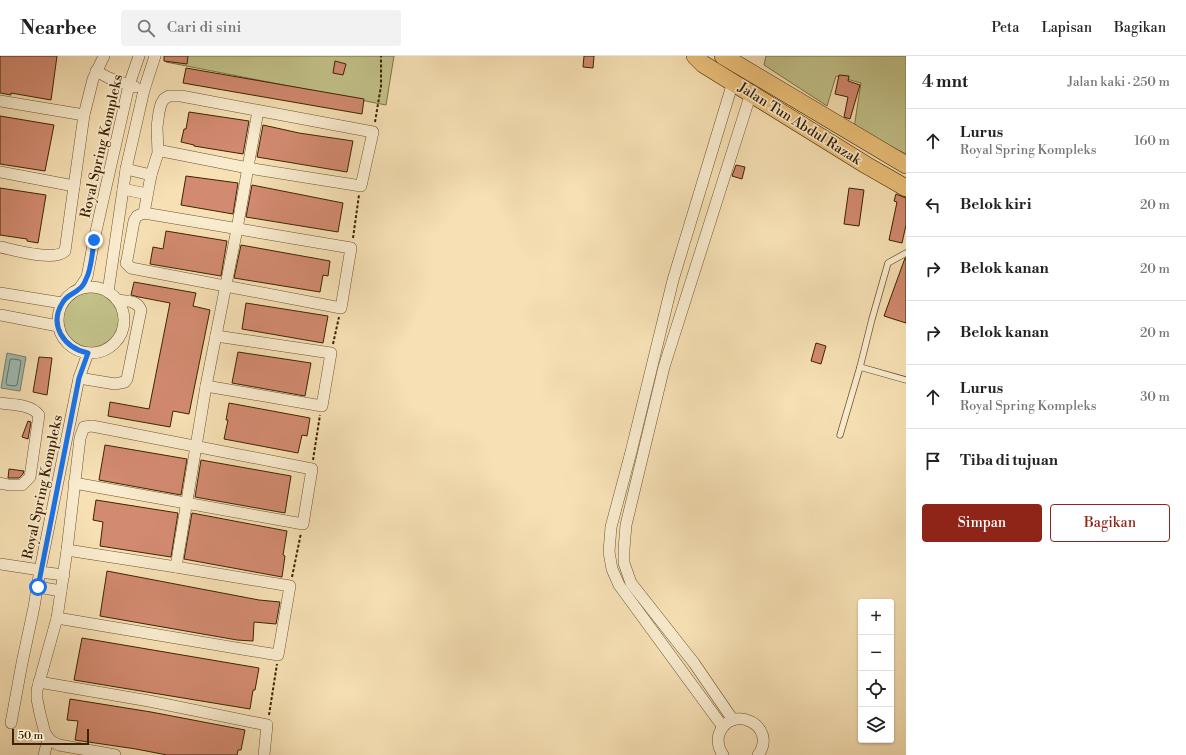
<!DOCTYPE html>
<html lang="id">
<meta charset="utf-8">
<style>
body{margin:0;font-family:"Libre Bodoni",serif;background:#f2f2f2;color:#222}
.controls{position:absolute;right:12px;bottom:12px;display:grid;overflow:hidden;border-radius:4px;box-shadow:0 1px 3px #0004}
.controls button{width:36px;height:36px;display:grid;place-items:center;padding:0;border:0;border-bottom:1px solid #e0e0e0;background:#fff;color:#222;font:20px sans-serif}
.scale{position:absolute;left:12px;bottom:10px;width:77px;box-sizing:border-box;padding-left:4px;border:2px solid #3d2303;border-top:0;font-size:11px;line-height:14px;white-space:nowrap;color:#3d2303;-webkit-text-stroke:3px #f9ebce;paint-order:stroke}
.stop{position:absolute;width:12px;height:12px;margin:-9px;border:3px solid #1a73e8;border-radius:50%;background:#fff}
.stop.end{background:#1a73e8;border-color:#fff;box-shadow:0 1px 4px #0008}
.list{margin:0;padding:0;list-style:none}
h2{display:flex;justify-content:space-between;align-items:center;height:52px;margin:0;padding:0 16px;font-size:17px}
h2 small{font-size:13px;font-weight:400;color:#767676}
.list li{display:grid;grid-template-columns:26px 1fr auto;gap:12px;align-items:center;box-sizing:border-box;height:64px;padding:0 16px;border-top:1px solid #e0e0e0}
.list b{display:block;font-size:15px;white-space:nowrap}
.list p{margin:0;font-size:13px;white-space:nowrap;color:#767676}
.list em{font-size:13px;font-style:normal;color:#767676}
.actions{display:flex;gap:8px;padding:12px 16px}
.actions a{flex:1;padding:9px 0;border:1px solid #8f2418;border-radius:4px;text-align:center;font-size:14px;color:#8f2418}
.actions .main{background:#8f2418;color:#fff}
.icon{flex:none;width:22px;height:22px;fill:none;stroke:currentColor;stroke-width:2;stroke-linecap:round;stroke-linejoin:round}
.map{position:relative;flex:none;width:906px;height:699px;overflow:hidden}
header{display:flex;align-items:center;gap:24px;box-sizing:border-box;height:56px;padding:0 20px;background:#fff;border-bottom:1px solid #e0e0e0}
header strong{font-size:19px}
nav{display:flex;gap:22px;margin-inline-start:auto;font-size:14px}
.search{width:280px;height:36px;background:#f2f2f2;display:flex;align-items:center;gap:10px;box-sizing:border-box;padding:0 14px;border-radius:4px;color:#767676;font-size:15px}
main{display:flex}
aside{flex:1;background:#fff}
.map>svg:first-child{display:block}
.green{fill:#c2c189;stroke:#807246}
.water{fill:#9ebcb3;stroke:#777f6d}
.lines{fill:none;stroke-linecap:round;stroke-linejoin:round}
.shore{stroke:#6e705b;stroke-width:1}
.building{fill:#d28a70;stroke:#3d2303}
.service-casing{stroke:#6b522f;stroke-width:7}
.minor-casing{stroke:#6b522f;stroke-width:12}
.primary-casing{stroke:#3d2303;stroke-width:18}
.path{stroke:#3d2303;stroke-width:2;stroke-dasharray:3 2;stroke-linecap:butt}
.service{stroke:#f9ebce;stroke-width:5.5}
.minor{stroke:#f9ebce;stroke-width:11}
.primary{stroke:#ebc07a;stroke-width:17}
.route{stroke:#1a73e8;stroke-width:5}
.labels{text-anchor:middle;stroke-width:3.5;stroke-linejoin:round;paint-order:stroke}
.street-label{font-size:14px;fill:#3d2303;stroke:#f9ebce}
</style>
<header>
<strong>Nearbee</strong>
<div class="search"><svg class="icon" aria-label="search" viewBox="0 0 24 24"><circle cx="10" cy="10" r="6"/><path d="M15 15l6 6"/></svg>Cari di sini</div>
<nav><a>Peta</a><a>Lapisan</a><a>Bagikan</a></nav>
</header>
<main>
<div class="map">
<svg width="906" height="699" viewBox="0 0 906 699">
<rect width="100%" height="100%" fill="#f6e0b4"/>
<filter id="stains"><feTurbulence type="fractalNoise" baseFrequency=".005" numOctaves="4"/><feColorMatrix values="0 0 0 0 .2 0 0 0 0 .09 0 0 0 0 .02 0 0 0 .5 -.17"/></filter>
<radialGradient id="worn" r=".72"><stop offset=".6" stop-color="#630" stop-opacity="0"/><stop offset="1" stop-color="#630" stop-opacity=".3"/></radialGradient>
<!-- green -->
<g class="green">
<polygon points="168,0 394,0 386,49 166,6"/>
<polygon points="766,0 906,0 906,98 854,72 861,27 836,20 827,50 764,9"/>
<circle cx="91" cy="264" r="30"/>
</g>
<!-- water -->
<polygon class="water" points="7,297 26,301 20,335 1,332"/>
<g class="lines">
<!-- shore -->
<polygon class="shore" points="12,303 20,304 21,306 17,329 15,330 7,329 6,327 10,304"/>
</g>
<!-- building -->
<g class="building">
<polygon points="0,0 57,0 51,44 11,37 11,39 0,37"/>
<polygon points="164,0 188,0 187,8 164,5"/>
<polygon points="584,0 594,0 593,12 583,11"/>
<polygon points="335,5 346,8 343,19 333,17"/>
<polygon points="186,12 364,43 362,58 183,27"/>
<polygon points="839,19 849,20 848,25 860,29 850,63 844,61 848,41 835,38"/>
<polygon points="189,56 249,65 243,98 194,90 194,89 181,86 184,73 186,73"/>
<polygon points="0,60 54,69 45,115 0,108"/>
<polygon points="263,69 299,77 353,85 347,116 257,101"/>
<polygon points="736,109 745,111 742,123 732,120"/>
<polygon points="186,120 238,127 233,158 181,149"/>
<polygon points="252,129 343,147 338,176 246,161"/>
<polygon points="0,132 46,139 38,187 27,185 27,183 0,179"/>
<polygon points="849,132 864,134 859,170 844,168"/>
<polygon points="896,138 906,142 906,169 902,187 889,184 897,146 894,145"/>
<polygon points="166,175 227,185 221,220 150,208 153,191 163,193"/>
<polygon points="241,189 330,205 328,220 323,219 320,236 234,222"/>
<polygon points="905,202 906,202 906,267 884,260"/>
<polygon points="134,226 196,237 193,250 210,254 189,358 173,355 170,371 108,360 110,346 149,353 170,247 139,241 131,239"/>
<polygon points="246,247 328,260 323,287 242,273"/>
<polygon points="816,287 826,290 821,308 811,305"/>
<polygon points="238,296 311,307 305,340 232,327"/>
<polygon points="39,301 52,302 47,339 33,336"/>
<polygon points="229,347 310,362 307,380 302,379 298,397 224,383 228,364 226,364"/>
<polygon points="28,365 31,366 28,383 22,381"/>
<polygon points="105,389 187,403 181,439 99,424"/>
<polygon points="201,404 291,420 285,457 195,441"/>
<polygon points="9,413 24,415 23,418 19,422 8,422"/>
<polygon points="96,444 178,457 171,501 100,490 103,466 93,464"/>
<polygon points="192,457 287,475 283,499 285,500 282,521 184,503"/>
<polygon points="107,515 259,544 280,546 276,568 254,566 253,585 237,584 100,560"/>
<polygon points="82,582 259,612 255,634 253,634 250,653 74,624"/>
<polygon points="70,643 151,656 245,674 241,694 238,694 237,699 167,699 136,693 75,684 78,665 67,664"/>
</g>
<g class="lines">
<!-- service casing -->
<g class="service-casing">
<g id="service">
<polyline points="906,197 888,207 872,263 860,311 906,324"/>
<polyline points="840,379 860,311"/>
</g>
</g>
<!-- minor casing -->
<g class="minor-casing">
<g id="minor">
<polyline points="96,15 109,22 135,31"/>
<polyline points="0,45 84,59"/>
<polyline points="126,113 151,119"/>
<polyline points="0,116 74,130"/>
<polyline points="123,133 147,138"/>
<polyline points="144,157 151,119 158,97 157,71 159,56 161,48 164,43 169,40 181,40 373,76 361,130 248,112 162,95 158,97"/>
<polygon points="144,157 351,192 341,252 131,212 126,207 127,204 134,165 137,160"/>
<path d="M0,191C15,194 54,206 65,195L84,59L93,23L104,0"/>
<circle cx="91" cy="264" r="33"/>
<polyline points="79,233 87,221 94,184 129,29 139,0"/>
<polyline points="108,236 126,113 144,34 155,0"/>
<polyline points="0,237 62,247"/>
<polyline points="0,259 58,270"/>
<path d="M79,322L115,328L125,326L127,323L141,254C137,244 126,245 117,244"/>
<polyline points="206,330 322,350 331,297 216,280"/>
<path d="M0,347C12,349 31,348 39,359L30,421L22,429H9L0,427"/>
<polyline points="74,427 303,468 312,413 92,370 84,371 80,382 67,494 57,562 37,634 37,643 40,658 45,677 51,685 59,689 115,699"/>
<polyline points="0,508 40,514"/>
<polyline points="176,511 206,330 237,173 258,55"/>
<polyline points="40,516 64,519"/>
<polyline points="38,531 61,535"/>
<polyline points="57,562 278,599 290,530 176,511 67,494"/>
<polyline points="39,626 149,645 267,669 264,699"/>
<polyline points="733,664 694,607 631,527 624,507 624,493 626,469 664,311 751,37"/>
<polyline points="11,667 22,607 34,551 40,514 79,322 88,297"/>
<polyline points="723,671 619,529 612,513 609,496 611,471 631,396 673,224 733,26"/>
<polyline points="44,699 48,683"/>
<path d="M723,699C719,693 717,685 719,678C731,646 779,670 758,699"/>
</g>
</g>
<!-- primary casing -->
<g class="primary-casing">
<g id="primary">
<polyline points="695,0 703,8 866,109 906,132"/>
<polyline points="723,0 906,109"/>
</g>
</g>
<!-- path -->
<g class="path">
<polyline points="375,66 381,30 381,0"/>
<polyline points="353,182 359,139"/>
<polyline points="333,288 339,261"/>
<polyline points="313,404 320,359"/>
<polyline points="292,521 301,477"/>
<polyline points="269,659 277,608"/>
</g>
<!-- service -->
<use href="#service" class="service"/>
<!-- minor -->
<use href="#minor" class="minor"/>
<!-- primary -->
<use href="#primary" class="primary"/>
</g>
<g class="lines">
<!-- route -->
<path class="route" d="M38,531L79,322L88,297C64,292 48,269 63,246C67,239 74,238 79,233C82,231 85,226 86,223C91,215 93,193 94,184"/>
</g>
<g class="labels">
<!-- street labels -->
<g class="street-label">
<text transform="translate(800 67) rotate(32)" y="5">Jalan Tun Abdul Razak</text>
<text transform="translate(101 90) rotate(-77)" y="5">Royal Spring Kompleks</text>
<text transform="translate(42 431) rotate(-78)" y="5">Royal Spring Kompleks</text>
</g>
</g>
<rect width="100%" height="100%" filter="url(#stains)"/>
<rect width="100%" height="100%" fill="url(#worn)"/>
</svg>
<div class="controls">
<button>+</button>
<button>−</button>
<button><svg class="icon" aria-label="locate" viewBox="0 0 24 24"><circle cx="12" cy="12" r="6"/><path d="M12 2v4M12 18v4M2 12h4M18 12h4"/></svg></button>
<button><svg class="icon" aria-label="layers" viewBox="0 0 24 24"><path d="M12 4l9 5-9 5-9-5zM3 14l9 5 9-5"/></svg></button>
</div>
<div class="scale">50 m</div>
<div class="stop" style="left:38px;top:531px"></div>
<div class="stop end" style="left:94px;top:184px"></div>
</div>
<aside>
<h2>4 mnt<small>Jalan kaki · 250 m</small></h2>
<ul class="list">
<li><svg class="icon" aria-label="ahead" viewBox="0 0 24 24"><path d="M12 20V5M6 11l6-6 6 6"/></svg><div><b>Lurus</b><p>Royal Spring Kompleks</p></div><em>160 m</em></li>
<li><svg class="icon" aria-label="left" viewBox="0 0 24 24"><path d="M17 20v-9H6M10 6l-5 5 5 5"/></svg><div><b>Belok kiri</b></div><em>20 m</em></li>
<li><svg class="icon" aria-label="right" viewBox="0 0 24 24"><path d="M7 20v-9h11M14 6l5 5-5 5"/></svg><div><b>Belok kanan</b></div><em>20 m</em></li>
<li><svg class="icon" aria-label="right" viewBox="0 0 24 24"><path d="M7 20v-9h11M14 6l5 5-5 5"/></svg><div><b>Belok kanan</b></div><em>20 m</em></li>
<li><svg class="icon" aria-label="ahead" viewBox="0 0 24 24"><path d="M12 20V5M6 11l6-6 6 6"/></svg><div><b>Lurus</b><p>Royal Spring Kompleks</p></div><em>30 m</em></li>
<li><svg class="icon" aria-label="arrive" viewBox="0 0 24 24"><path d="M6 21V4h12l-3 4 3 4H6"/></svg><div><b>Tiba di tujuan</b></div></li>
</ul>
<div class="actions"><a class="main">Simpan</a><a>Bagikan</a></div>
</aside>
</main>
